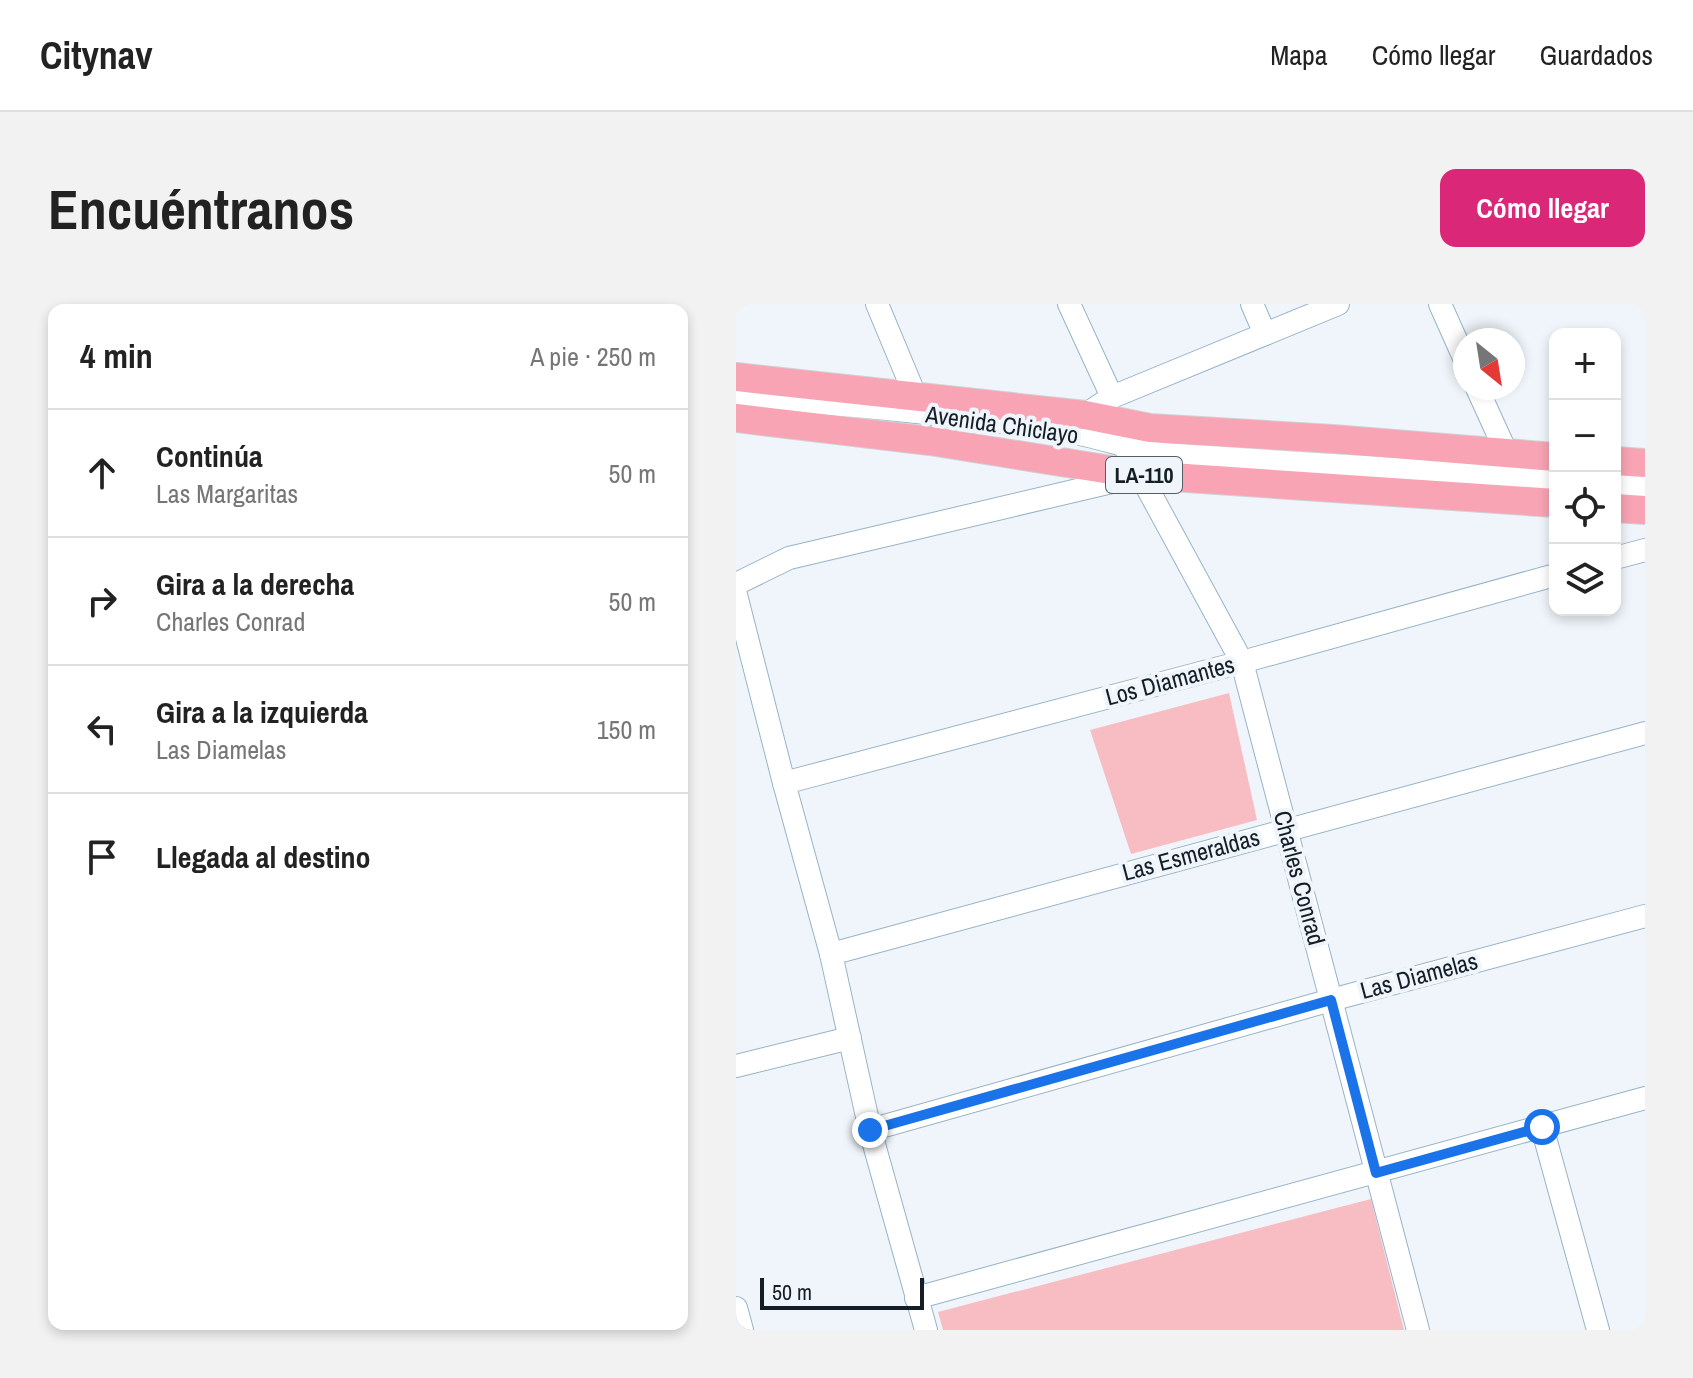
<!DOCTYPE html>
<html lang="es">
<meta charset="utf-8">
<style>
body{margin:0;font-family:"Archivo Narrow",sans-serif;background:#f2f2f2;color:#222}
.controls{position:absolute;right:24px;top:24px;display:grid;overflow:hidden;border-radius:16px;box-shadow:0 4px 12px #0003}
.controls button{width:72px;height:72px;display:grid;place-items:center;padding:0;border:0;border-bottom:2px solid #e0e0e0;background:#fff;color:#222;font:40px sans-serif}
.compass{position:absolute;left:717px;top:24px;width:72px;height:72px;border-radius:50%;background:#fff;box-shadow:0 4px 12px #0003;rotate:150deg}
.scale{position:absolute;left:24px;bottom:20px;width:164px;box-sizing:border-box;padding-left:8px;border:4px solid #131e26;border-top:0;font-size:22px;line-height:28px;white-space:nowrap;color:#131e26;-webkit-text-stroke:6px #eff5fa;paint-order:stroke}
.stop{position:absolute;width:24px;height:24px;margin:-18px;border:6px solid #1a73e8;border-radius:50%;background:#fff}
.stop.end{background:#1a73e8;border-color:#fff;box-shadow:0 2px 8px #0008}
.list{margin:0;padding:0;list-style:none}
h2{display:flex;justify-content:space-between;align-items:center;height:104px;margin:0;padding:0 32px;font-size:34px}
h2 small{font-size:26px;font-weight:400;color:#767676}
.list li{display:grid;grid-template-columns:52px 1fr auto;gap:24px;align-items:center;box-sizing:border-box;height:128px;padding:0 32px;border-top:2px solid #e0e0e0}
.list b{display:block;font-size:30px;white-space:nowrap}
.list p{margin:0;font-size:26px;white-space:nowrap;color:#767676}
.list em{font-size:26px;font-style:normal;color:#767676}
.icon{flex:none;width:44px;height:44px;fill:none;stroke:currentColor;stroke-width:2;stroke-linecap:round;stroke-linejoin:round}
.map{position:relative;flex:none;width:909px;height:1026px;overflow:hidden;border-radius:16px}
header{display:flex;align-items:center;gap:48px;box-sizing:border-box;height:112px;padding:0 40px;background:#fff;border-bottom:2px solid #e0e0e0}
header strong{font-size:38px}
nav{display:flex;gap:44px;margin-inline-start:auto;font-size:28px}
.intro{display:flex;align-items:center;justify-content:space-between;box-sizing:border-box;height:192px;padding:0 48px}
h1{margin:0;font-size:56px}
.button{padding:20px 36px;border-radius:16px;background:#db2777;color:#fff;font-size:28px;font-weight:700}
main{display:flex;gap:48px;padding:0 48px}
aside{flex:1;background:#fff;border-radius:16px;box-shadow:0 4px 12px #0003}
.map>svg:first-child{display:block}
.green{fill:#f8bcc3}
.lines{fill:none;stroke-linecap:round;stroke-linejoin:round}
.minor-casing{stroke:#97b3c8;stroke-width:24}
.major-casing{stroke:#d0d2d4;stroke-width:30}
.minor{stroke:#fff;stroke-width:22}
.major{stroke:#f8a4b4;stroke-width:28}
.route{stroke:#1a73e8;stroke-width:10}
.labels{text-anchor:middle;stroke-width:8;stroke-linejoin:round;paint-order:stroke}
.shield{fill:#eff5fa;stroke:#555e66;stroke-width:2}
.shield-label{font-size:22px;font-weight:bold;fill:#131e26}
.street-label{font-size:24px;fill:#131e26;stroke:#eff5fa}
</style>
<header>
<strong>Citynav</strong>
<nav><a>Mapa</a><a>Cómo llegar</a><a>Guardados</a></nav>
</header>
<div class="intro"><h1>Encuéntranos</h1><a class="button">Cómo llegar</a></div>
<main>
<aside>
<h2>4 min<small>A pie · 250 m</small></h2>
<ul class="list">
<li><svg class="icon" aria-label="ahead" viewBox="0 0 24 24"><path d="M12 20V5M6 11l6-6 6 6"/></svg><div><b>Continúa</b><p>Las Margaritas</p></div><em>50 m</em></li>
<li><svg class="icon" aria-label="right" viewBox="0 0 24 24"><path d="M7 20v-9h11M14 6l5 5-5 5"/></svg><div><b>Gira a la derecha</b><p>Charles Conrad</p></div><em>50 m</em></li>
<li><svg class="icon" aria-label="left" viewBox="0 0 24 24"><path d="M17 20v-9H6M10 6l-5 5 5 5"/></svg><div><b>Gira a la izquierda</b><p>Las Diamelas</p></div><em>150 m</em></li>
<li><svg class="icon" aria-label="arrive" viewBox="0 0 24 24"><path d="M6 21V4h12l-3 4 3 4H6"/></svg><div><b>Llegada al destino</b></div></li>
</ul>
</aside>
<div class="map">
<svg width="909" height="1026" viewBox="0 0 909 1026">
<rect width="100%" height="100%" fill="#eff5fa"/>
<!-- green -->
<g class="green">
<polygon points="493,389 521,516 395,550 354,426"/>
<polygon points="635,895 668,1026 207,1026 202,1008"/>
</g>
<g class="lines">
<!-- minor casing -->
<g class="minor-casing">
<g id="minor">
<polyline points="141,0 179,91"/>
<polyline points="333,0 376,93"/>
<polyline points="516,0 529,30"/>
<polyline points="704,0 729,56"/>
<polyline points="741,84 771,150"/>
<path d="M0,93C108,100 216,110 323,126C358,131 391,144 425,150L819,175"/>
<polyline points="349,111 376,93 602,0"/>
<polyline points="389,143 506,358 682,1026"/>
<polyline points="879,180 909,182"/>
<polyline points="879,254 909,246"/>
<polyline points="0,280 53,254 397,173"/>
<polyline points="0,291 48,479 95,650 134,826 190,1026"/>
<polyline points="48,479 506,358 819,271"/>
<polyline points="95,650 909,429"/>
<polyline points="0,762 114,734"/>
<polyline points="806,823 862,1026"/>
<polyline points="134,826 595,696 909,612"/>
<polyline points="180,994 909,794"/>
<polyline points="0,1004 6,1026"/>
</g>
</g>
<!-- major casing -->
<g class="major-casing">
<g id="major">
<polyline points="0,73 349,111 414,124 597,135 819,153"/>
<polyline points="0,114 194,137 406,171 819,199"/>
<polyline points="879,157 909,159"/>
<polyline points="879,204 909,206"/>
</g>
</g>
<!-- minor -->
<use href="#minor" class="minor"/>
<!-- major -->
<use href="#major" class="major"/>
</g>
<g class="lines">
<!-- route -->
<polyline class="route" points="134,826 595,696 640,869 806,823"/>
</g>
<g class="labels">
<!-- shield labels -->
<rect class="shield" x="370" y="153" width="76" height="36" rx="6"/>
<g class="shield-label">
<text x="408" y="179">LA-110</text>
</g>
<!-- street labels -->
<g class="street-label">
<text transform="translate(266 121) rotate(8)" y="8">Avenida Chiclayo</text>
<text transform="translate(434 377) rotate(-15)" y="8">Los Diamantes</text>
<text transform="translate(455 551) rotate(-15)" y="8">Las Esmeraldas</text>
<text transform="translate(563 574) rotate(75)" y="8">Charles Conrad</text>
<text transform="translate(683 672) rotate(-15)" y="8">Las Diamelas</text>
</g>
</g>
</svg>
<div class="controls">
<button>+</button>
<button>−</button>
<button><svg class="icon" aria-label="locate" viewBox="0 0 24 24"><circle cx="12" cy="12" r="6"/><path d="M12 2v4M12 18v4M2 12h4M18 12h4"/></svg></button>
<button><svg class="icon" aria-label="layers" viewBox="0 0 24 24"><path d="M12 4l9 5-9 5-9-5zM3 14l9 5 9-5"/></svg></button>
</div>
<svg class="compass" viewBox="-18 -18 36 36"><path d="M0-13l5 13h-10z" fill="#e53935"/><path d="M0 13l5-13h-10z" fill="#767676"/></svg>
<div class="scale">50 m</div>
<div class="stop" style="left:806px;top:823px"></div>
<div class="stop end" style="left:134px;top:826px"></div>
</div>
</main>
